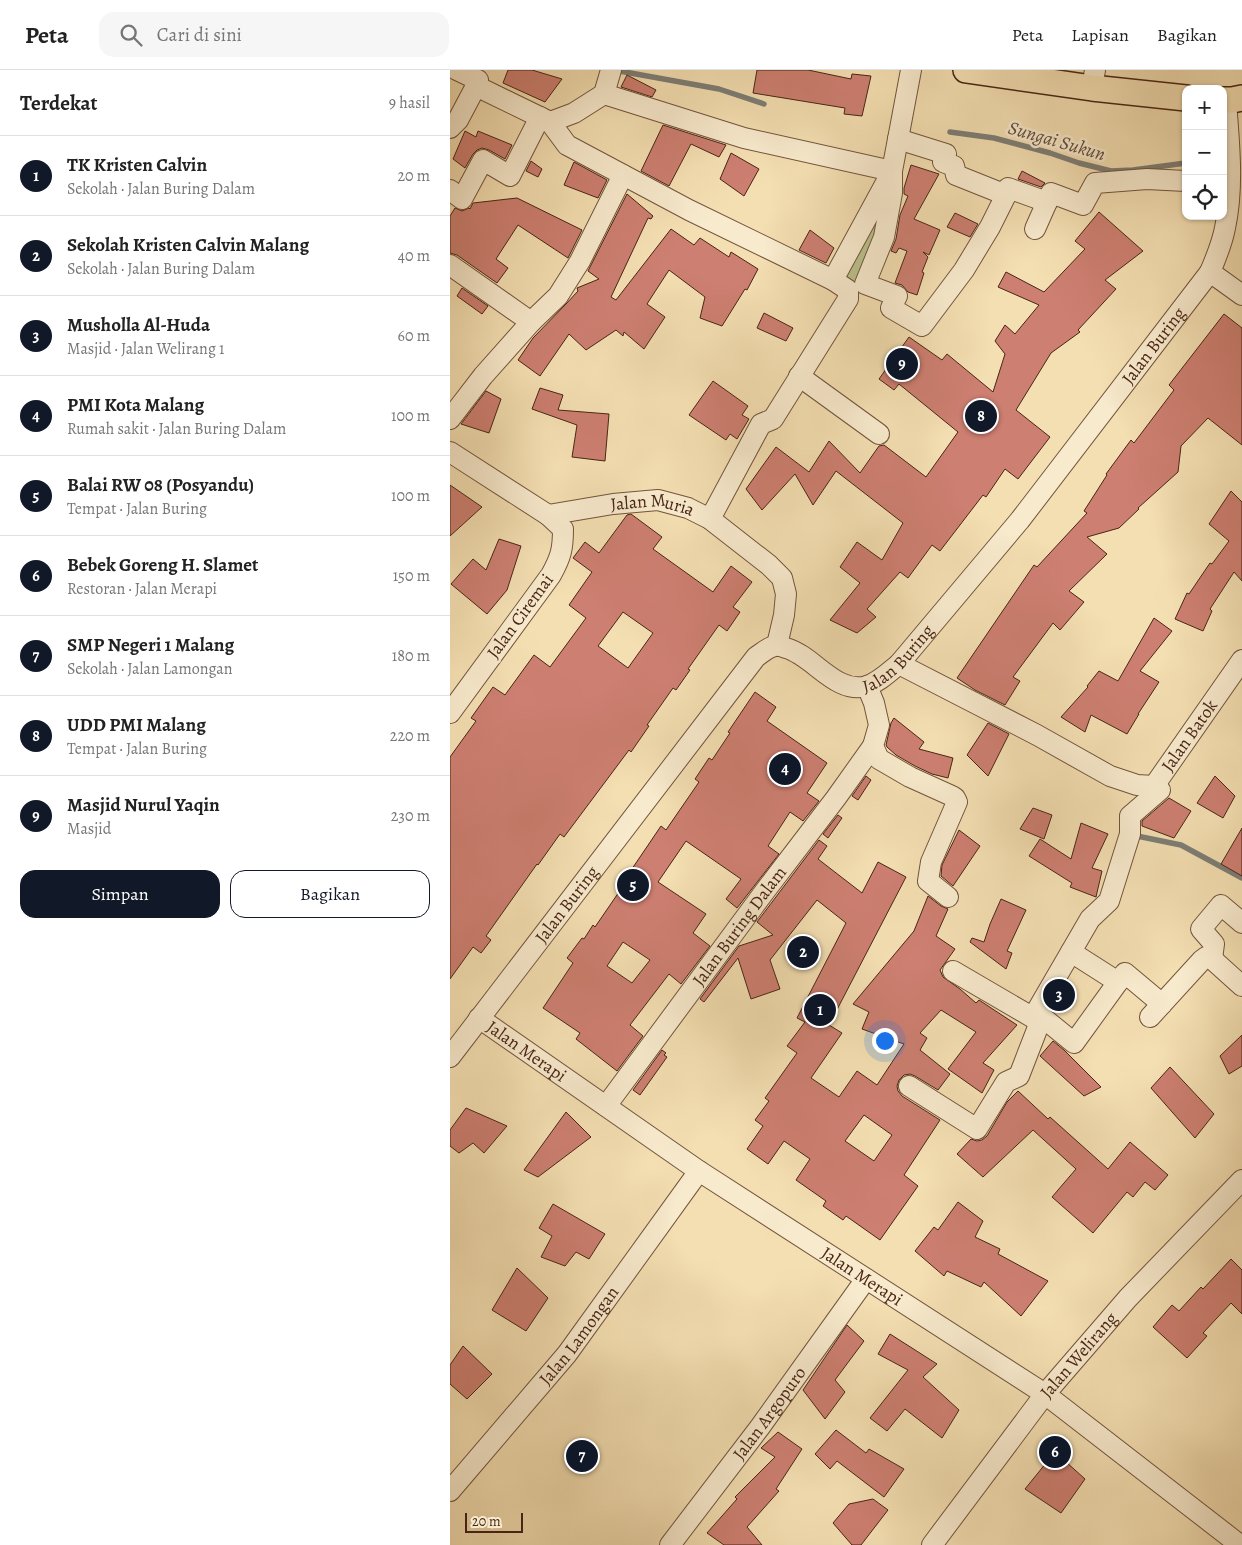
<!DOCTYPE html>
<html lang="id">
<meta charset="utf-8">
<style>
body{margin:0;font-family:Alegreya,serif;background:#f6f6f6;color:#222}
.controls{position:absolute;right:15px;top:15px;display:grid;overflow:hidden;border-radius:10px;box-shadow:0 1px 4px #0004}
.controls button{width:45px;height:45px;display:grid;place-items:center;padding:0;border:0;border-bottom:1px solid #e0e0e0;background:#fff;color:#222;font:25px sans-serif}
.scale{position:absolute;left:15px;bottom:12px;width:58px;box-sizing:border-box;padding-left:5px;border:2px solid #482515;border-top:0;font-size:14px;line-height:18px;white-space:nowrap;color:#482515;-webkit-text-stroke:4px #f8eacd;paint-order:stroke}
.you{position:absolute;left:434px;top:970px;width:18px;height:18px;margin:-12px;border:4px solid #fff;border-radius:50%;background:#1a73e8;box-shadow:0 0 0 8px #1a73e833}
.badge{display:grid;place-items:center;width:32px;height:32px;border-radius:50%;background:#111827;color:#fff;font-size:16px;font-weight:700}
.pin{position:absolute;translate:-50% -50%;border:2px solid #fff;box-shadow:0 1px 5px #0006}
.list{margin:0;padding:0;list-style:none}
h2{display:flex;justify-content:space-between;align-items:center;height:65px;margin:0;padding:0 20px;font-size:21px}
h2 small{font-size:16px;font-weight:400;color:#767676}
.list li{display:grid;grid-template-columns:32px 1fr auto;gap:15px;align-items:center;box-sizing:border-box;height:80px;padding:0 20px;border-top:1px solid #e0e0e0}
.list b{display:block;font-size:19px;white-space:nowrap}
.list p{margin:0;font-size:16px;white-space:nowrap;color:#767676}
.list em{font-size:16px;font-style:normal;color:#767676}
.actions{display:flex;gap:10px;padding:15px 20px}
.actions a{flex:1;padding:11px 0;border:1px solid #111827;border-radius:15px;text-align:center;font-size:18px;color:#111827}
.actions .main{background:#111827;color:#fff}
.icon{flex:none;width:28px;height:28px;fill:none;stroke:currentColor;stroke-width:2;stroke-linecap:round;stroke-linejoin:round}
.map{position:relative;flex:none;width:792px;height:1475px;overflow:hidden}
header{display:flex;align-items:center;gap:30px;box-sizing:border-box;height:70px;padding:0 25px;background:#fff;border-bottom:1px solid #e0e0e0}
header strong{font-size:24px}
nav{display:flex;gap:28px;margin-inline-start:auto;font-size:18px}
.search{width:350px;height:45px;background:#f6f6f6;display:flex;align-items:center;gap:12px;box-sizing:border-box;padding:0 18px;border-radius:15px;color:#767676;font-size:19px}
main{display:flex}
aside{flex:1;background:#fff}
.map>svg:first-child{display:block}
.green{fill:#bac28d;stroke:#817451}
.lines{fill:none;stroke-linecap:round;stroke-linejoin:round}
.stream{stroke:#7d7e76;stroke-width:5.5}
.building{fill:#cd7f71;stroke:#482515;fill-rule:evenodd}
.minor-casing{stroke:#73543c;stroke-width:22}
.major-casing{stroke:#482515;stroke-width:28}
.minor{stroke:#f8eacd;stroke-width:20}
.major{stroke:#f4dfb2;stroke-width:25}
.labels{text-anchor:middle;stroke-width:5;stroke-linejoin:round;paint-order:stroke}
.street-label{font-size:18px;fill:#482515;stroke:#f8eacd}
.water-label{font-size:19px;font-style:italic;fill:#5e4a3e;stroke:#f8eacd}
</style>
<header>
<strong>Peta</strong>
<div class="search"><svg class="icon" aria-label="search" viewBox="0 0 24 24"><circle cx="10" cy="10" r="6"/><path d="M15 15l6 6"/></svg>Cari di sini</div>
<nav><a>Peta</a><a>Lapisan</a><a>Bagikan</a></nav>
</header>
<main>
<aside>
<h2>Terdekat<small>9 hasil</small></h2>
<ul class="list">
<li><span class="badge">1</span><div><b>TK Kristen Calvin</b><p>Sekolah · Jalan Buring Dalam</p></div><em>20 m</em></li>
<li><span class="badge">2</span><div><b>Sekolah Kristen Calvin Malang</b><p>Sekolah · Jalan Buring Dalam</p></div><em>40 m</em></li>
<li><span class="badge">3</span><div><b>Musholla Al-Huda</b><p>Masjid · Jalan Welirang 1</p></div><em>60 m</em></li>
<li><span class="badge">4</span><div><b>PMI Kota Malang</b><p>Rumah sakit · Jalan Buring Dalam</p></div><em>100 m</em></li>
<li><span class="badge">5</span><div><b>Balai RW 08 (Posyandu)</b><p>Tempat · Jalan Buring</p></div><em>100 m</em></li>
<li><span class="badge">6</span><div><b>Bebek Goreng H. Slamet</b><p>Restoran · Jalan Merapi</p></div><em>150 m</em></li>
<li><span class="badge">7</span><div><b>SMP Negeri 1 Malang</b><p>Sekolah · Jalan Lamongan</p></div><em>180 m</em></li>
<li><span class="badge">8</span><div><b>UDD PMI Malang</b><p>Tempat · Jalan Buring</p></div><em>220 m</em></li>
<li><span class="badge">9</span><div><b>Masjid Nurul Yaqin</b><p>Masjid</p></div><em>230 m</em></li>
</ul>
<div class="actions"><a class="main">Simpan</a><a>Bagikan</a></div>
</aside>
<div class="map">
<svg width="792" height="1475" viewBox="0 0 792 1475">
<rect width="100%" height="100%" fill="#f4dfb2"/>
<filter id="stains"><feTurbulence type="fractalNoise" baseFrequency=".004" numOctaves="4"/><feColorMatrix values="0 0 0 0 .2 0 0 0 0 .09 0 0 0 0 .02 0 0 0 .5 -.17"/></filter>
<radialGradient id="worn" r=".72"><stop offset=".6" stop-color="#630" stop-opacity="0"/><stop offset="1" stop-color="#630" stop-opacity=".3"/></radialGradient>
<!-- green -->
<polygon class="green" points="438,121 408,217 390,206"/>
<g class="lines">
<!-- stream -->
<g class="stream">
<polyline points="164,0 269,19 314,34"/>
<polyline points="500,62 544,68 600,83 629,93 661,101 683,100 736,93"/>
<polyline points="687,766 731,775 792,808"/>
</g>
</g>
<!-- building -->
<g class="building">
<polygon points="58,0 82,0 112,9 95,32 53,13"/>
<polygon points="307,0 358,0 401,9 402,4 421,6 412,46 394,44 395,38 303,23"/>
<polygon points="177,5 206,20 202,27 171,17"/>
<polygon points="213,55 276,75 269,87 241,74 219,116 191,101"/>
<polygon points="15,61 26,67 28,61 62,75 55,89 39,80 32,78 27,80 23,84 15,98 3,89"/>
<polygon points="281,83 309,99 294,126 270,109"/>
<polygon points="81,91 92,99 88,107 76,101"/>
<polygon points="124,92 157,110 148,128 114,115"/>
<polygon points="461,95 489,104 464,149 490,160 479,185 473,182 478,187 472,202 474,203 467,225 458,222 452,215 445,213 457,181 449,178 446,183 441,181 446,169 450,145 458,126 454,124 454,118"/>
<polygon points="572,101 595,113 591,117 568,109"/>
<polygon points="177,124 203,146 201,149 198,148 161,227 166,230 221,159 244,175 250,168 279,187 281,182 308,199 297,220 295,219 272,256 250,248 255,227 219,200 197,234 215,247 194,279 174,262 173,266 166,260 136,280 119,264 90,306 68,290 83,268 116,234 128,221 127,218 149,209 138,201"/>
<polygon points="67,128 132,160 118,188 68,155 46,189 58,198 47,213 7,185 0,183 0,146 5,138 12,141 19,138 20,139 23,133"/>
<polygon points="649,142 693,181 655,210 666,219 628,260 630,262 601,283 566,340 600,367 568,409 555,399 536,427 533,425 490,481 482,475 458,508 450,502 417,539 426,547 407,563 380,550 410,513 390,497 407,472 432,490 453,453 386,401 363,435 345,404 312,440 296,419 326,377 359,402 379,371 410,403 429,376 434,375 476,407 508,362 449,314 444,320 429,309 459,267 492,290 497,284 543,322 555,284 545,271 555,255 565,264 589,235 548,217 556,202 594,222 635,179 625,171"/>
<polygon points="505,143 528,154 520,167 497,157"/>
<polygon points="360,160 384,178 376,193 349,180"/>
<polygon points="12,218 38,236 32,244 7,226"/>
<polygon points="314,243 343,258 336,271 307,258"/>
<polygon points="774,244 792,258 792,375 758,348 731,376 728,402 688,438 689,439 669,458 637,467 657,484 619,521 634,532 610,560 603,553 563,607 570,611 555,635 525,620 507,608 584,495 587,497 637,443 634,441 657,405 656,404 681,370 684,373 724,320 719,315"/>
<polygon points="263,311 298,336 292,345 299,349 287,369 280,364 276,370 239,345"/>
<polygon points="90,318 113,325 108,340 159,344 155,391 122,387 127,355 82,339"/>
<polygon points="36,321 51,329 39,363 11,354"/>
<polygon points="0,415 32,437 0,466"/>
<polygon points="781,421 792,432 792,511 784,502 760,539 762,541 753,561 725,549 737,523 739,524 760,493 762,494 779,471 759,454"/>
<path d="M181,444L212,467L203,479L263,522L281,496L302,512L283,537L290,542L277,561L269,555L238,599L240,600L226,620L223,618L197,655L199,656L181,682L179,680L114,767L110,764L88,795L87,794L36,866L41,870L31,883L23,877L0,909V687L26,651L21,648L43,617L55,625L84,585L100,597L136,548L119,535L142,502L123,488L135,472L149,483L177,445ZM173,542L203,563L178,598L148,576Z"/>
<polygon points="49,469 71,476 57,520 37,544 1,514 23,489 36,500"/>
<polygon points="704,548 722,561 690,601 709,612 688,644 689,644 677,664 641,645 635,662 611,647 638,617 637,616 649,601 668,611"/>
<path d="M305,622L326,637L317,651L377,693L357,723L369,731L353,751L340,742L318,776L329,784L287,838L276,829L291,809L236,771L208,812L256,844L243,863L260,876L231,914L219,904L180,955L193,966L167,1001L126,969L130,963L93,938L123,893L117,888L132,868L134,869L143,855L145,857L169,822L167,821L211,756L216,760L249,712L245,709L259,688L262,690L280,663L278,662ZM173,872L200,890L182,913L157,896Z"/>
<polygon points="444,648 474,672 469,679 503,688 498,708 482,704 465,696 446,685 437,677 436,675 441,653"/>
<polygon points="538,653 559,664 538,706 517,685"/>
<polygon points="416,706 421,710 408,730 402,726"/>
<polygon points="765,706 785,726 773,748 747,733"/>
<polygon points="719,728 741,741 724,768 692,756 692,751"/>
<polygon points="583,738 602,745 594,769 570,759"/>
<polygon points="388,745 392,748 378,768 373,764"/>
<polygon points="631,753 658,764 642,798 652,801 646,827 620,817 622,813 579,786 590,769 621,789"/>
<polygon points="792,758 792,806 771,794"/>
<polygon points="509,760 530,776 503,816 491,806 492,795"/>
<path d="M369,770L377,776L368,789L412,823L428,792L456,807L379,955L392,963L361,1008L389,1027L407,1001L427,1015L454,974L412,959L419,942L403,934L464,861L478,826L491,836L498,839L486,866L505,879L490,900L493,907L510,919L526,933L529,930L567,955L533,993L544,1000L532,1023L498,999L526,962L491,940L470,963L477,968L470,980L500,1004L488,1020L465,1006L460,1004L454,1005L449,1010L447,1016L448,1021L452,1026L490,1050L454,1105L468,1116L430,1170L396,1146L393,1150L373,1136L376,1131L346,1110L360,1089L334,1071L318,1094L297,1079L313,1056L305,1050L319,1031L315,1028L347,983L337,976L355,952L347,948L396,853L367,830L320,890L330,919L301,929L288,888L254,932L250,929L289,876L323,865L307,852ZM414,1045L442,1065L424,1091L395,1071Z"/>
<polygon points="551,829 576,840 557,881 562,883 556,899 520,872 522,868 534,872 540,854"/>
<polygon points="614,918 621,923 610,939 604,934"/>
<polygon points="792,965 792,996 779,1004 770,986"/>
<polygon points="603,971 614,980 651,1017 634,1026 590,986"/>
<polygon points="212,980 216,983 214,985 217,987 190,1025 183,1020"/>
<polygon points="720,997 764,1044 745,1068 701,1018"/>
<polygon points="568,1021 598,1049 600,1047 658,1099 680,1072 718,1105 705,1120 695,1112 683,1127 677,1122 643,1163 602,1127 626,1099 583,1060 533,1107 507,1084 521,1069 527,1071 532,1070 537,1066 557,1032"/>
<polygon points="16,1038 57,1056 34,1083 23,1073 9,1083 0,1076 0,1060"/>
<polygon points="116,1042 141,1067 88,1107 74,1100"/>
<polygon points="508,1132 533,1151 525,1167 550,1179 548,1184 598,1211 571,1246 534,1212 531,1217 497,1201 494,1206 465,1181 484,1157 488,1160"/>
<polygon points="103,1134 155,1164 139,1189 126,1182 115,1196 91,1187 102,1166 89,1158"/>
<polygon points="781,1189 792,1200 792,1244 781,1233 753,1263 757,1266 737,1288 703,1257 722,1235 729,1241 751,1217 753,1219"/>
<polygon points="67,1198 98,1228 76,1261 42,1240"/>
<polygon points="397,1255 414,1271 385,1310 395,1322 375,1349 353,1320"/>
<polygon points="440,1264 487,1294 473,1307 509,1340 492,1368 455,1339 437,1361 420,1348 458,1300 428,1284"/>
<polygon points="13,1276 42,1304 17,1329 0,1314 0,1295"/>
<polygon points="386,1360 416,1383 419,1379 454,1399 434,1427 387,1391 380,1399 365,1384"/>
<polygon points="328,1362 352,1379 326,1419 329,1421 297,1457 312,1475 274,1475 257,1463 287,1429 285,1427 325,1387 311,1378"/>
<polygon points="605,1382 635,1409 611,1443 575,1419"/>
<polygon points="423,1429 438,1440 411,1475 402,1475 383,1453 399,1434"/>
</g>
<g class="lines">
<!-- minor casing -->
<g class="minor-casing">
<g id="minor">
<polyline points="7,0 28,10 26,16 100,52 117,75 239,140 383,210 398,220 398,229 323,349 311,354 260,449"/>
<polyline points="161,0 154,24 294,68 442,101"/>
<polyline points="461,0 442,101 442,123 434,167 415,214 447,226 441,238 472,256 514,200 540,157 556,125"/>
<polyline points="642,18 645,0"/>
<polyline points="100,52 124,43 154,24"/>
<polyline points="0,58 8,50 26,16"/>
<polyline points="448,69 496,84 493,92 504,96 506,105 556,125 558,118 597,132"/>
<polyline points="0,120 12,129 33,90 60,106 90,47"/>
<polyline points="585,159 601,123 633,135 645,113 697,109 736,111"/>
<polyline points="0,195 81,252"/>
<polyline points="760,202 792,225"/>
<polyline points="383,210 439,107"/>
<polyline points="349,306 429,364"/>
<polyline points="0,349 33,306 81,252 108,226 130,191 173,105"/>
<path d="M0,382L98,445L113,459C113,479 111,487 101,505L0,643"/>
<path id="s1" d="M98,445L163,434L208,430L238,438L260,449L319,495L332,508L336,524L334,545L327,575"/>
<path id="s2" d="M449,594L587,665L660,706L687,715L704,716L792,590"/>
<polyline points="417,616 424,633 429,655 423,676 429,689 460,707 502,726 505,728 507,732 481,792 478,811 498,827"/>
<polyline points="621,882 668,912 675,903 712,934"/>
<polyline points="762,889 764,874 751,859 771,835 792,853"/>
<polyline points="503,901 587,950"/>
<polyline points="586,942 624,973 668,912"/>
<polyline points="700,947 752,890 756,887 762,889 792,916"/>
<path id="s3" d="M29,948L249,1101L595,1324L790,1475"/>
<path id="s4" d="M0,987L306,587C312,583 318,577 325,576C329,575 333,577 336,578C364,586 386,625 417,616C429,612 439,602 449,594L570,450L760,202C766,188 772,174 775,158C784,117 779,72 776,31"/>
<polyline points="459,1016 527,1059 556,1012 569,1006 588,957 586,942 640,849 659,831 680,764 680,746 710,720"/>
<path id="s5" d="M156,1036L315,821L386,728L423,676"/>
<path id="s6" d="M0,1421L117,1284L249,1101"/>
<path id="s7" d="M220,1475L310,1357L416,1209"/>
<path id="s8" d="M482,1475L595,1324L678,1228L792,1110"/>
</g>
</g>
<!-- major casing -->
<g class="major-casing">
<g id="major">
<polyline points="516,0 642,18 736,28"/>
<polyline points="773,30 782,30 792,28"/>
</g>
</g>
<!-- minor -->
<use href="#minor" class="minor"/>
<!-- major -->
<use href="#major" class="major"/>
</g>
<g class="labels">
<!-- street labels -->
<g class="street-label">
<text dy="6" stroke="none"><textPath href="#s4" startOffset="1076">Jalan Buring</textPath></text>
<text dy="6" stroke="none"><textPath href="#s1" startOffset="106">Jalan Muria</textPath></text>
<text transform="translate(70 546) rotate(-54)" y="6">Jalan Ciremai</text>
<text dy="6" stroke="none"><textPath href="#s4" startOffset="671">Jalan Buring</textPath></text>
<text dy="6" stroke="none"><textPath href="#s2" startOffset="346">Jalan Batok</textPath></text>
<text dy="6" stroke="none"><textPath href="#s4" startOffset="192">Jalan Buring</textPath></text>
<text dy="6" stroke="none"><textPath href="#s5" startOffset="224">Jalan Buring Dalam</textPath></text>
<text dy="6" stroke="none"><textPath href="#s3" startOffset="58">Jalan Merapi</textPath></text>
<text dy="6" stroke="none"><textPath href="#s3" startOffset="462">Jalan Merapi</textPath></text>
<text dy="6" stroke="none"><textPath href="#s6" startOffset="202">Jalan Lamongan</textPath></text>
<text dy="6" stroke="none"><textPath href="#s8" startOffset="240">Jalan Welirang</textPath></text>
<text dy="6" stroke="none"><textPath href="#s7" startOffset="165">Jalan Argopuro</textPath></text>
</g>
<!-- water labels -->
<g class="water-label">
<text transform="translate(607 70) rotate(16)" y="7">Sungai Sukun</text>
</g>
</g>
<rect width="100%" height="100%" filter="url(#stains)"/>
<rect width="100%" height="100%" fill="url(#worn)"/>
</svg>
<div class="controls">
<button>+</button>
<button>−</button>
<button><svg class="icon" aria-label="locate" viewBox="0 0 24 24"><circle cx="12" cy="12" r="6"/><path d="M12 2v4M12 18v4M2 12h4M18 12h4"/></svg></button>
</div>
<div class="scale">20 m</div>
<div class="you"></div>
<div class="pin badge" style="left:370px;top:940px">1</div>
<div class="pin badge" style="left:353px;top:882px">2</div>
<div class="pin badge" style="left:609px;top:925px">3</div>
<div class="pin badge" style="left:335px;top:699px">4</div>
<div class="pin badge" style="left:183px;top:815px">5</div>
<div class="pin badge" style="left:605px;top:1382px">6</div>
<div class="pin badge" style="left:132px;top:1386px">7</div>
<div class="pin badge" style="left:531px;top:346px">8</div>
<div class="pin badge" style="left:452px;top:294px">9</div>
</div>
</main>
